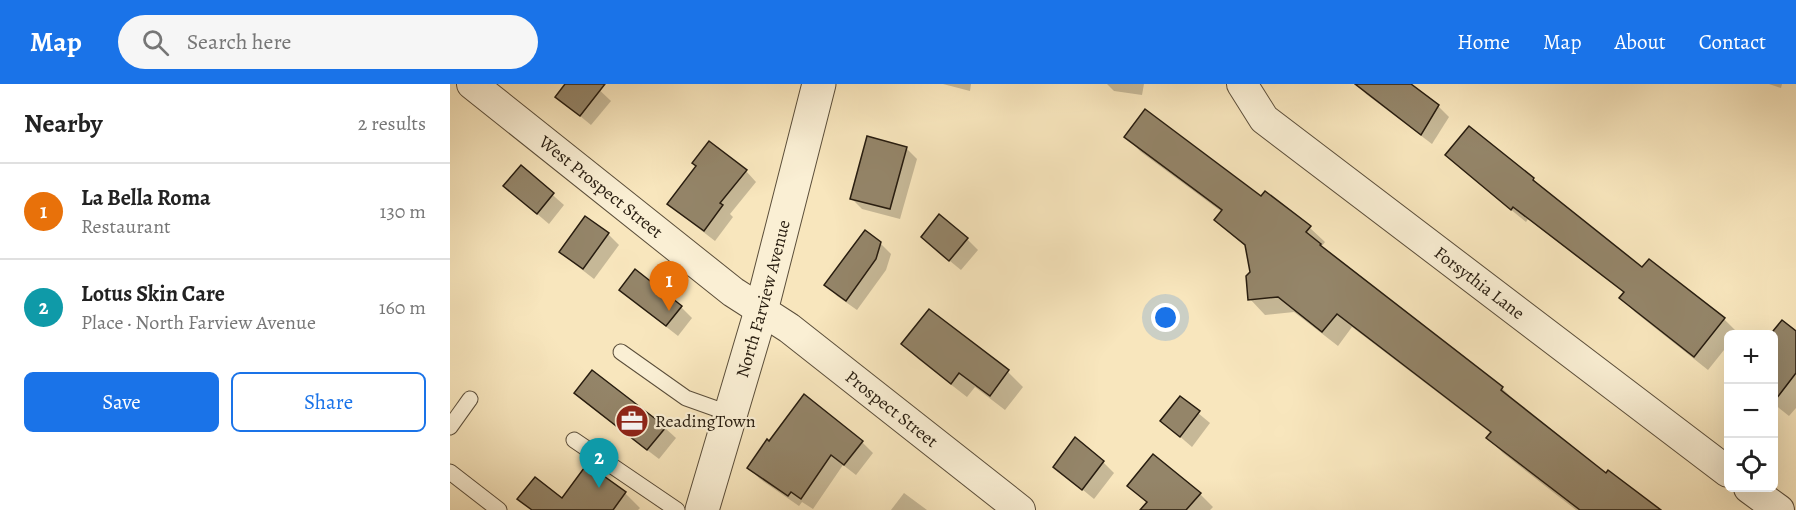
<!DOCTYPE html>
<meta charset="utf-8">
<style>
body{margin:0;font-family:Alegreya,serif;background:#f6f6f6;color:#222}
.controls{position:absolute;right:18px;bottom:18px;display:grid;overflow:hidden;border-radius:9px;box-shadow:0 6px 24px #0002}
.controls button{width:54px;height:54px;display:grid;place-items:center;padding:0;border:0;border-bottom:2px solid #e0e0e0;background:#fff;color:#222;font:30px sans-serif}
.you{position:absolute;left:716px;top:234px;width:21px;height:21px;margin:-15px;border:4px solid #fff;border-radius:50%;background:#1a73e8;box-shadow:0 0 0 9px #1a73e833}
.badge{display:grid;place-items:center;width:39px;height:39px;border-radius:50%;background:#1a73e8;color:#fff;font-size:20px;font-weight:700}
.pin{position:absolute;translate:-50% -50px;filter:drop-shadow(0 2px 3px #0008)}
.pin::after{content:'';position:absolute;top:32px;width:21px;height:18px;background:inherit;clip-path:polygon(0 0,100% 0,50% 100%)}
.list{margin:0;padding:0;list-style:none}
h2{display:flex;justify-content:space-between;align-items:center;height:78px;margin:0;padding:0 24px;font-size:26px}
h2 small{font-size:20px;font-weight:400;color:#767676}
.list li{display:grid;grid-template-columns:39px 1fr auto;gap:18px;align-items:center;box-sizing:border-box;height:96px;padding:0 24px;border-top:2px solid #e0e0e0}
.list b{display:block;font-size:22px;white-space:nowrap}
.list p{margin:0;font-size:20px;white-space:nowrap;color:#767676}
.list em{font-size:20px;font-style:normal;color:#767676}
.actions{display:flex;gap:12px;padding:18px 24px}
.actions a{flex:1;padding:14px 0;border:2px solid #1a73e8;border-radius:9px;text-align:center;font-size:21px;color:#1a73e8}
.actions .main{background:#1a73e8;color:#fff}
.icon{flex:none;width:33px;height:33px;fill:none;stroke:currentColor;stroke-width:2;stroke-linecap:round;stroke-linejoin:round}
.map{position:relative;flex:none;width:1346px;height:426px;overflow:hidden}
header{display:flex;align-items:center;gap:36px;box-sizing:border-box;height:84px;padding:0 30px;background:#1a73e8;color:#fff}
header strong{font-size:28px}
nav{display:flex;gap:33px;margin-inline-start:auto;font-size:21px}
.search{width:420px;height:54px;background:#f6f6f6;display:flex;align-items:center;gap:15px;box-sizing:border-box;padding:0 21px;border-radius:33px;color:#767676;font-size:22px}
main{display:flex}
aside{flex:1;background:#fff}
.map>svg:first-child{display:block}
.shadow{fill:#0003}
.building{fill:#948569;stroke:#271c0f;stroke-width:1.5}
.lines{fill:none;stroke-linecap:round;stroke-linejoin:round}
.service-casing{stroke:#5b4e3a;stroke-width:17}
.minor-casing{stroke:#5b4e3a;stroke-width:32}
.tertiary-casing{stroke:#5b4e3a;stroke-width:35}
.service{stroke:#faefd4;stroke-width:15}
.minor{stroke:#faefd4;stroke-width:30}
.tertiary{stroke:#faefd4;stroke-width:33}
.labels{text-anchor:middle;stroke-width:4.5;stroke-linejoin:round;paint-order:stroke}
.street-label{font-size:18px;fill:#271c0f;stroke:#faefd4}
.poi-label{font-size:18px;fill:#271c0f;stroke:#faefd4;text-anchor:start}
</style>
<header>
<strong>Map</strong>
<div class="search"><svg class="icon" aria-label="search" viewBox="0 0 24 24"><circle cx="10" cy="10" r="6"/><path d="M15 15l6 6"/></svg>Search here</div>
<nav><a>Home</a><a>Map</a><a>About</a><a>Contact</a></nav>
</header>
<main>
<aside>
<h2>Nearby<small>2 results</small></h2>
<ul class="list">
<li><span class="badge" style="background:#e8710a">1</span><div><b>La Bella Roma</b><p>Restaurant</p></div><em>130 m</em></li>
<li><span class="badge" style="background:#0f9aa8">2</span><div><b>Lotus Skin Care</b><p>Place · North Farview Avenue</p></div><em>160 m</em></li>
</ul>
<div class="actions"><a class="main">Save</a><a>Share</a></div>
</aside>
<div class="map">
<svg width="1346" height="426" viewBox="0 0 1346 426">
<rect width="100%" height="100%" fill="#f8e6bd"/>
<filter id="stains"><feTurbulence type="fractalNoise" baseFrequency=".00333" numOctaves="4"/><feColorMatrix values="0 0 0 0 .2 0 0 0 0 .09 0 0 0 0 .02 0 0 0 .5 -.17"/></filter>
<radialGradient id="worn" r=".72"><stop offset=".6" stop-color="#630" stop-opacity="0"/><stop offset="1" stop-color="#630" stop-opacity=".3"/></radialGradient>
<!-- shadow -->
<g class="shadow">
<polygon points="117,0 143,0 161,17 141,41 107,13"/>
<polygon points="493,0 521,0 520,7"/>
<polygon points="657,0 694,0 692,11 664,7"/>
<polygon points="907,0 958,0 988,22 999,33 982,60 916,10"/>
<polygon points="1319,0 1332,0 1331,4"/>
<polygon points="676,53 811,114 815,109 860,144 875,158 871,163 1052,304 1067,319 1156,391 1208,426 1126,426 1053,369 1038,354 1042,350 902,243 888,262 844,228 815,231 800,215 802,189 797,164 766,136 772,128 691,68"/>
<polygon points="456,64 467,75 450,135 412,125 401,114"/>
<polygon points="997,71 1083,95 1097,109 1193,185 1199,177 1274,235 1288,249 1278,250 1278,261 1258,286 1185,228 1171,214 1174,209 1078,135 1076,138 1011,85"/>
<polygon points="248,82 296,87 306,98 280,130 283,133 265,157 230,130 219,120"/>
<polygon points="71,83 114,121 99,140 66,112"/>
<polygon points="158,150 169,161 144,195 122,178 111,168"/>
<polygon points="517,155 528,166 511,186 484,164"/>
<polygon points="430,159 441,170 436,186 407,226 387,212 376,201"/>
<polygon points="171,206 231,223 242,234 228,252 182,216"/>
<polygon points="479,227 558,288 573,303 555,326 525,303 517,313 468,275 453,260"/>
<polygon points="1332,238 1346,249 1346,324 1339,332 1324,320 1322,250"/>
<polygon points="126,309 215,344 226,354 209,375 137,320"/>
<polygon points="354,312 412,358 423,369 406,391 393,381 363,425 352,418 349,422 310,395 299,384"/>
<polygon points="730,314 760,339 742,363 712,337"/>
<polygon points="653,378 664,389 644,415 605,383"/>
<polygon points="138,382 175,409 190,424 188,426 81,426 69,414 113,416"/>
<polygon points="679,402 750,410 763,423 760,426 692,426 698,419"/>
<polygon points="454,409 477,426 441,426"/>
</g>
<!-- building -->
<g class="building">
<polygon points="115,0 155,0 130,32 105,13"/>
<polygon points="905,0 961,0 989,21 971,51"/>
<polygon points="695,25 811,112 815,107 861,142 856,148 871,160 870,161 1053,303 1051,306 1156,389 1158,386 1211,426 1130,426 1036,354 1041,348 887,230 872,248 828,213 798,216 796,192 800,188 795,161 764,136 772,126 674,53"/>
<polygon points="1019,42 1084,94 1083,96 1192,183 1199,175 1275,234 1244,273 1169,214 1174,208 1063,123 1061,126 995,71"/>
<polygon points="417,52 457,63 440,125 400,115"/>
<polygon points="259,57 297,86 270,119 273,121 254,147 217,120 246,82 242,79"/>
<polygon points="71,81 104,109 87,130 53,102"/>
<polygon points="489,130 518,154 499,177 471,153"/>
<polygon points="135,132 159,149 133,185 109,168"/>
<polygon points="415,146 431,158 426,175 396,217 374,201"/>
<polygon points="185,185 232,222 216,242 169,206"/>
<polygon points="479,225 559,286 540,312 509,289 501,300 451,260"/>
<polygon points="1332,236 1346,247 1346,289 1323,319 1323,247"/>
<polygon points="142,286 216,343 197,366 124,309"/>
<polygon points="354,310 413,357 394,381 381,371 351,415 341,408 338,412 297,384 317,355 319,357"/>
<polygon points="730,312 750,327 730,353 710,337"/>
<polygon points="625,353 654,377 632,406 603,383"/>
<polygon points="703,370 751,409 736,426 690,426 697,418 677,402"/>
<polygon points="137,380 176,408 163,426 82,426 67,415 85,393 112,414"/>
</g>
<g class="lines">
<!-- service casing -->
<g class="service-casing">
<g id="service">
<polyline points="171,268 236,314 281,330"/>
<polyline points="0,343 20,315"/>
<polyline points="124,356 227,426"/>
<polyline points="0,388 49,426"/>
</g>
</g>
<!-- minor casing -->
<g class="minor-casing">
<g id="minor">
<path id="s1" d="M22,0L283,208L339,244L570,426"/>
<path id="s2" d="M792,0L814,35L1278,388"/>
<polyline points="1299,404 1329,426"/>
</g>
</g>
<!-- tertiary casing -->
<g class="tertiary-casing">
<g id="tertiary">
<path id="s3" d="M252,426L311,227L369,0"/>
</g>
</g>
<!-- service -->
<use href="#service" class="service"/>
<!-- minor -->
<use href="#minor" class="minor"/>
<!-- tertiary -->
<use href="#tertiary" class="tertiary"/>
</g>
<!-- icons -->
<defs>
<g id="office-disc" transform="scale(1.725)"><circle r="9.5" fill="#8f2418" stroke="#faefd4"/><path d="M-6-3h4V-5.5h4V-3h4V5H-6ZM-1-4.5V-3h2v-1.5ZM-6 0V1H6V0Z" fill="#fff"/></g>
</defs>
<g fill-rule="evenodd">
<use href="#office-disc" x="182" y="337"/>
</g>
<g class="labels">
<!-- street labels -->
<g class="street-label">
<text dy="6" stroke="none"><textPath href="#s1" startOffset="165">West Prospect Street</textPath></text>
<text dy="6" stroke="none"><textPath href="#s2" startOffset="312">Forsythia Lane</textPath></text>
<text dy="6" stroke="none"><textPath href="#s3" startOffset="220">North Farview Avenue</textPath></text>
<text dy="6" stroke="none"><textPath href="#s1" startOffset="531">Prospect Street</textPath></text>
</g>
<!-- poi labels -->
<g class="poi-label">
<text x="205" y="343">ReadingTown</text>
</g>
</g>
<rect width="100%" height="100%" filter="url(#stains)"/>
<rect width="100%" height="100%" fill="url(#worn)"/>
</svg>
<div class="controls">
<button>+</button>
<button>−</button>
<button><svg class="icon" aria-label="locate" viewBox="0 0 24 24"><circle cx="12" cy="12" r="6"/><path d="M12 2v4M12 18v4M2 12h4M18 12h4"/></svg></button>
</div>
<div class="you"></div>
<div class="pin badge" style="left:219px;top:227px;background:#e8710a">1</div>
<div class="pin badge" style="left:149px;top:404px;background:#0f9aa8">2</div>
</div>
</main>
